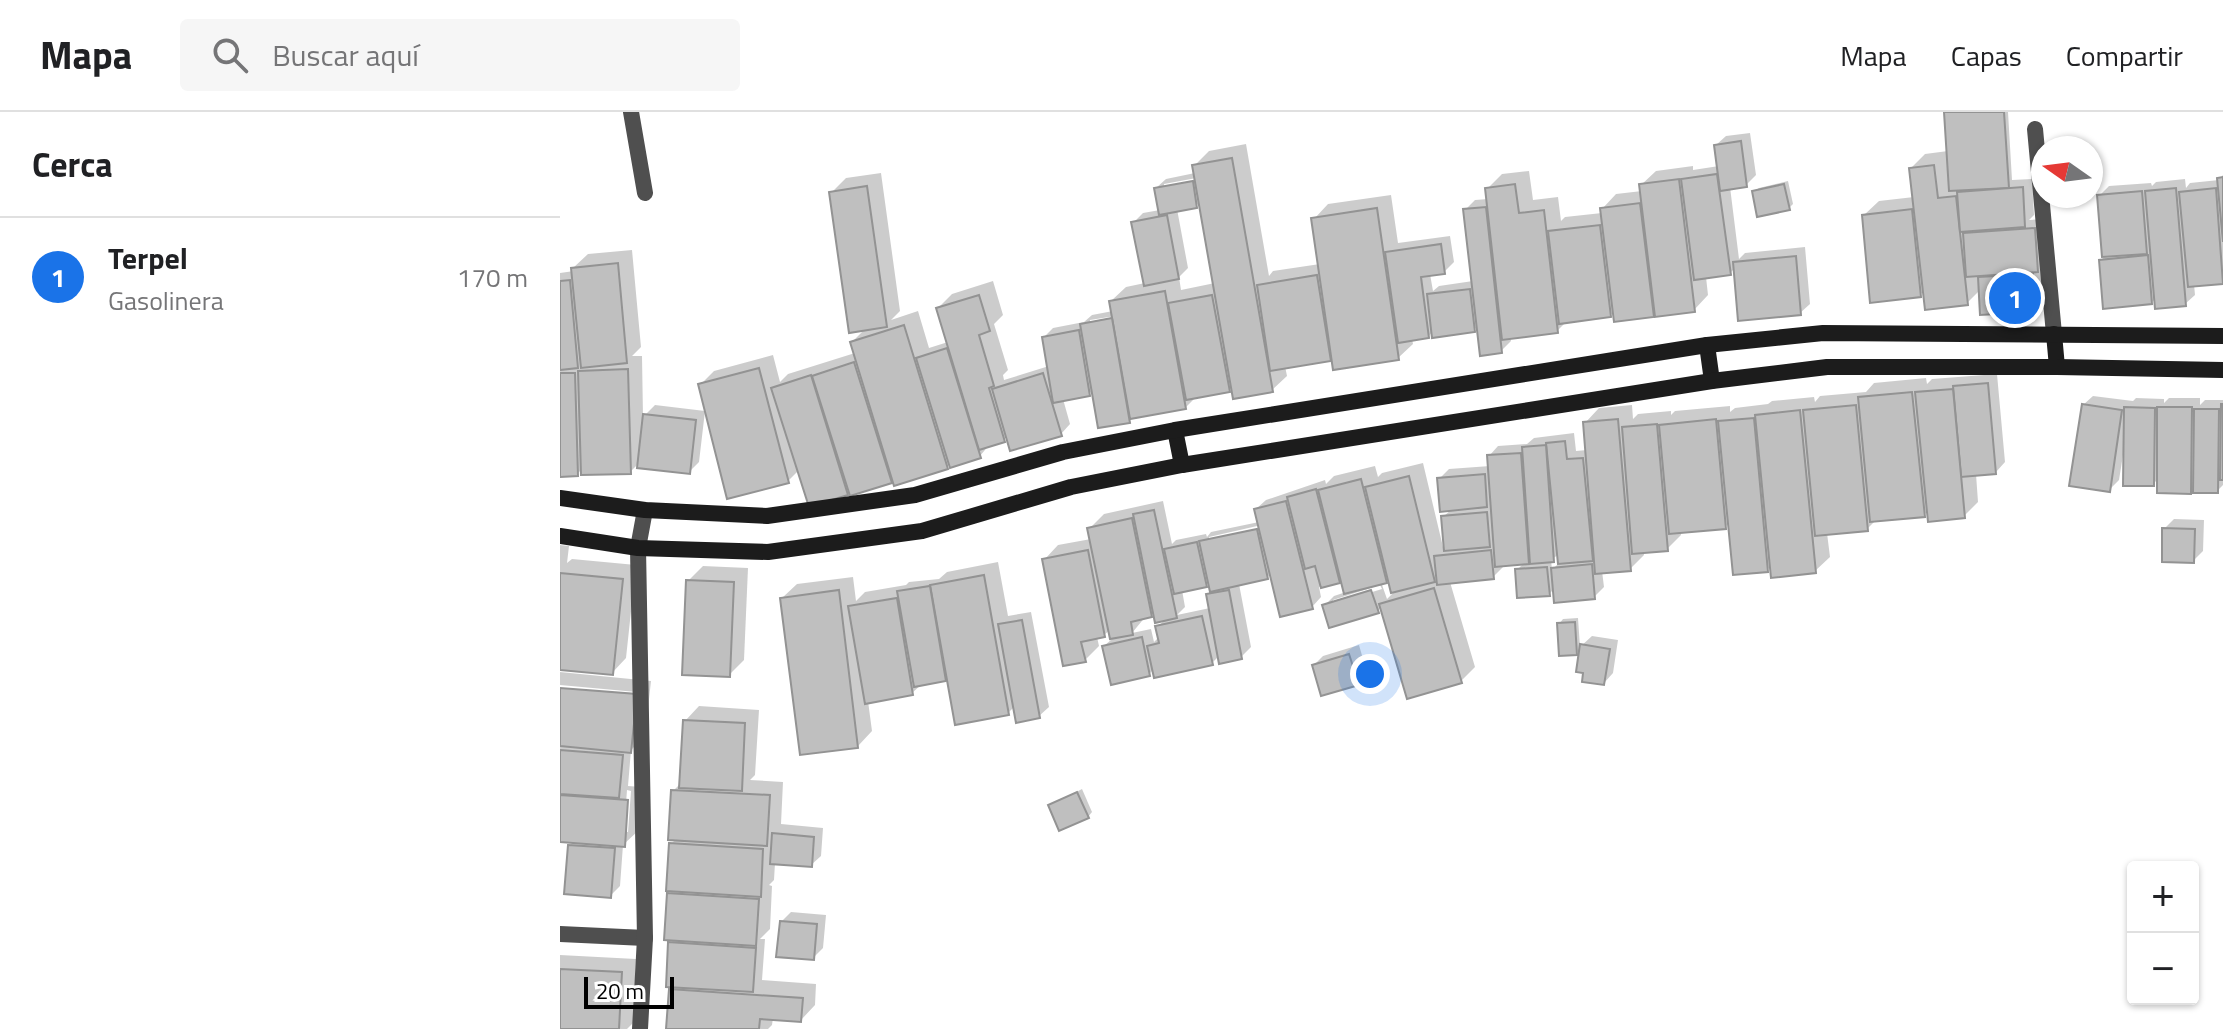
<!DOCTYPE html>
<html lang="es">
<meta charset="utf-8">
<style>
body{margin:0;font-family:"Titillium Web",sans-serif;background:#f6f6f6;color:#202124}
.controls{position:absolute;right:24px;bottom:24px;display:grid;overflow:hidden;border-radius:8px;box-shadow:0 2px 6px #0004}
.controls button{width:72px;height:72px;display:grid;place-items:center;padding:0;border:0;border-bottom:2px solid #e0e0e0;background:#fff;color:#202124;font:40px sans-serif}
.compass{position:absolute;left:1471px;top:24px;width:72px;height:72px;border-radius:50%;background:#fff;box-shadow:0 2px 6px #0004;rotate:284deg}
.scale{position:absolute;left:24px;bottom:20px;width:90px;box-sizing:border-box;padding-left:8px;border:4px solid #000;border-top:0;font-size:22px;line-height:28px;white-space:nowrap;color:#000;-webkit-text-stroke:6px #fff;paint-order:stroke}
.you{position:absolute;left:810px;top:562px;width:28px;height:28px;margin:-20px;border:6px solid #fff;border-radius:50%;background:#1a73e8;box-shadow:0 0 0 12px #1a73e833}
.badge{display:grid;place-items:center;width:52px;height:52px;border-radius:50%;background:#1a73e8;color:#fff;font-size:26px;font-weight:700}
.pin{position:absolute;translate:-50% -50%;border:4px solid #fff;box-shadow:0 2px 8px #0006}
.list{margin:0;padding:0;list-style:none}
h2{display:flex;justify-content:space-between;align-items:center;height:104px;margin:0;padding:0 32px;font-size:34px}
h2 small{font-size:26px;font-weight:400;color:#757577}
.list li{display:grid;grid-template-columns:52px 1fr auto;gap:24px;align-items:center;box-sizing:border-box;height:120px;padding:0 32px;border-top:2px solid #e0e0e0}
.list b{display:block;font-size:30px;white-space:nowrap}
.list p{margin:0;font-size:26px;white-space:nowrap;color:#757577}
.list em{font-size:26px;font-style:normal;color:#757577}
.icon{flex:none;width:44px;height:44px;fill:none;stroke:currentColor;stroke-width:2;stroke-linecap:round;stroke-linejoin:round}
.map{position:relative;flex:none;width:1663px;height:917px;overflow:hidden}
header{display:flex;align-items:center;gap:48px;box-sizing:border-box;height:112px;padding:0 40px;background:#fff;border-bottom:2px solid #e0e0e0}
header strong{font-size:38px}
nav{display:flex;gap:44px;margin-inline-start:auto;font-size:28px}
.search{width:560px;height:72px;background:#f6f6f6;display:flex;align-items:center;gap:20px;box-sizing:border-box;padding:0 28px;border-radius:8px;color:#757577;font-size:30px}
main{display:flex}
aside{flex:1;background:#fff}
.map>svg:first-child{display:block}
.shadow{fill:#0003;fill-rule:evenodd}
.building{fill:#bfbfbf;stroke:#939393;stroke-width:2}
.lines{fill:none;stroke-linecap:round;stroke-linejoin:round}
.service{stroke:#4f4f4f;stroke-width:16}
.minor{stroke:#4f4f4f;stroke-width:16}
.secondary{stroke:#1c1c1c;stroke-width:16}
</style>
<header>
<strong>Mapa</strong>
<div class="search"><svg class="icon" aria-label="search" viewBox="0 0 24 24"><circle cx="10" cy="10" r="6"/><path d="M15 15l6 6"/></svg>Buscar aquí</div>
<nav><a>Mapa</a><a>Capas</a><a>Compartir</a></nav>
</header>
<main>
<aside>
<h2>Cerca<small></small></h2>
<ul class="list">
<li><span class="badge">1</span><div><b>Terpel</b><p>Gasolinera</p></div><em>170 m</em></li>
</ul>
</aside>
<div class="map">
<svg width="1663" height="917" viewBox="0 0 1663 917">
<rect width="100%" height="100%" fill="#fff"/>
<!-- shadow -->
<g class="shadow">
<polygon points="1386,0 1448,0 1452,68 1472,67 1474,103 1469,108 1484,107 1484,188 1474,198 1420,178 1407,191 1364,179 1360,183 1304,103 1319,89 1354,85 1351,56 1365,42 1388,39"/>
<path d="M1190,21L1196,63L1186,73L1170,75L1179,147L1185,141L1245,135L1250,192L1240,201L1175,156L1170,161L1146,165L1148,183L1134,198L1055,208L1054,199L1050,204L1007,209L997,219L950,224L951,229L941,239L918,214L914,218L873,219L868,225L852,227L853,232L838,246L774,247L725,254L727,264L712,278L673,274L669,278L636,285L625,296L573,305L569,309L533,278L529,282L503,287L510,312L501,322L448,325L429,333L420,344L250,393L239,358L228,369L140,273L154,259L213,243L220,270L228,262L295,241L292,230L306,216L272,80L286,66L321,61L340,199L331,208L358,199L369,236L388,230L378,196L392,182L433,169L443,203L434,212L448,258L443,263L444,268L489,254L484,225L493,216L524,210L532,203L553,199L551,189L566,175L585,171L573,111L583,101L600,98L596,76L606,67L635,61L634,54L649,39L686,32L709,164L713,159L760,152L754,107L768,92L831,83L838,131L890,124L894,150L884,160L870,162L873,179L879,174L913,169L905,98L915,88L928,87L927,77L942,62L969,59L973,88L998,85L1001,109L1005,105L1042,101V97L1056,82L1082,79L1081,73L1096,59L1133,54V58L1159,54L1156,33L1166,24ZM642,65L643,69L604,76V72ZM640,90L655,171L621,178L619,165L628,156L617,97L636,94ZM562,203V207L530,213V208Z"/>
<polygon points="1663,63 1663,170 1634,172 1635,183 1625,192 1596,186 1591,191 1541,148 1544,145 1539,84 1549,74 1591,71 1592,74 1596,70 1625,67 1626,76 1630,71 1659,68"/>
<polygon points="1228,69 1233,92 1228,97 1194,80 1199,76"/>
<polygon points="72,138 81,235 72,244 82,244 83,305 95,293 145,299 139,350 129,360 80,350 70,360 23,356 17,362 0,363 0,161 14,159 13,156 28,142"/>
<path d="M1437,262L1445,350L1436,360L1416,362L1418,390L1404,404L1369,398L1364,403L1317,407L1307,417L1267,421L1270,445L1255,459L1212,453L1207,458L1170,410L1165,415L1121,419V423L1107,437L1084,439V443L1070,457L1042,459L1044,475L1034,485L995,476L989,482L957,458L965,450L942,452L943,455L933,465L890,470L915,555L901,569L822,494L818,499L764,494L774,484L786,480L782,466L759,475L761,485L752,495L711,461L707,466L679,472L691,535L681,545L660,543L652,551L594,557L589,562L544,534L552,527L550,518L544,523L537,525L539,534L525,548L484,448L498,433L531,427L529,417L544,402L603,389L612,432L616,428L646,422L647,425L651,420L699,410L696,397L706,388L765,368L766,372L774,364L815,354L818,365L822,361L863,351L883,435H886L883,405L892,397L879,367L889,357L930,354L929,344L938,334L967,332L974,326L1014,321L1016,339L1027,338L1025,311L1039,296L1072,293L1073,307L1078,302L1111,299V303L1115,299L1170,294V300L1175,296L1208,292L1212,289L1254,285L1255,290L1260,284L1306,280L1314,271L1366,266L1367,272L1372,267ZM706,412L707,416L649,429V425ZM999,442L1000,450L992,458L991,448ZM829,465L833,481L827,487L821,470ZM650,469L652,479L648,483L650,496L617,503L625,495L622,478L646,473ZM820,473L822,477L773,492V488ZM595,499L606,507L597,515L600,524L594,530L591,517L572,521L586,504Z"/>
<polygon points="1533,284 1573,289 1576,286 1604,287 1604,291 1609,286 1640,286 1640,293 1645,288 1663,288 1663,373 1657,379 1635,375 1630,380 1599,366 1593,372 1563,343 1559,368 1549,378 1523,293"/>
<polygon points="1614,407 1644,408 1643,439 1633,449 1604,417"/>
<polygon points="0,433 9,434 7,451 12,447 76,453 66,546 52,561 0,556"/>
<polygon points="438,450 448,504 471,500 489,595 479,604 455,594 448,601 389,564 385,568 362,572 352,581 308,589 312,619 298,634 222,486 237,472 293,465 296,489 305,480 346,473 349,470 379,467 387,460"/>
<polygon points="143,454 188,456 184,548 169,563 128,469"/>
<polygon points="1018,506 1020,535 1032,524 1058,528 1053,561 1044,571 1021,536 1016,541 999,512 1003,507"/>
<polygon points="799,533 807,561 798,571 754,553 763,544"/>
<path d="M0,560L91,569L85,624L71,638L68,674L82,675L79,718L63,733L60,774L50,784L10,733L15,729L0,728V578L87,585V581L0,573ZM67,678L71,679L68,720H64Z"/>
<polygon points="139,594 199,598 195,663 190,668 223,670 221,712 263,716 261,744 251,753 215,751 214,768 209,773 212,774 210,817 200,827 205,827 202,868 256,872 255,893 241,908 213,906 212,913 208,917 108,917 111,878 115,873 110,831 115,827 109,782 114,778 111,732 116,727 113,679 122,670 125,609"/>
<polygon points="522,677 532,700 528,705 490,694"/>
<polygon points="231,800 266,803 263,836 253,846 222,809"/>
<polygon points="0,843 76,847 73,911 67,917 0,917"/>
</g>
<!-- building -->
<g class="building">
<polygon points="1384,0 1444,0 1449,76 1389,79"/>
<polygon points="1181,29 1187,75 1160,79 1154,33"/>
<polygon points="672,46 713,280 673,287 632,53"/>
<polygon points="1374,53 1378,86 1396,84 1408,193 1365,198 1349,56"/>
<polygon points="1157,62 1171,163 1134,168 1121,67"/>
<polygon points="1663,65 1663,130 1657,66"/>
<polygon points="1119,67 1135,200 1095,205 1079,72"/>
<polygon points="633,69 637,96 599,103 594,76"/>
<polygon points="955,72 959,101 984,98 998,221 942,228 925,76"/>
<polygon points="1224,72 1230,98 1197,105 1192,79"/>
<polygon points="307,74 327,215 289,221 269,80"/>
<polygon points="1463,75 1465,115 1400,120 1397,80"/>
<polygon points="1616,76 1626,194 1595,197 1585,79"/>
<polygon points="1656,76 1663,172 1628,175 1619,80"/>
<polygon points="1582,79 1587,142 1542,145 1537,83"/>
<polygon points="1080,91 1094,205 1054,210 1040,96"/>
<polygon points="926,95 942,241 920,244 903,97"/>
<polygon points="817,96 839,248 773,258 751,106"/>
<polygon points="1352,97 1361,185 1310,191 1302,103"/>
<polygon points="607,103 619,167 584,174 571,110"/>
<polygon points="1040,113 1051,205 999,212 988,119"/>
<polygon points="1475,116 1478,160 1406,165 1403,121"/>
<polygon points="881,132 885,162 861,165 869,226 838,231 825,140"/>
<polygon points="1588,143 1592,192 1543,197 1539,148"/>
<polygon points="1236,144 1241,203 1178,209 1173,150"/>
<polygon points="58,151 67,251 21,256 11,156"/>
<polygon points="1473,162 1475,200 1420,203 1418,165"/>
<polygon points="757,163 771,249 710,259 697,173"/>
<polygon points="10,168 18,256 0,258 0,169"/>
<polygon points="910,177 915,220 872,226 867,182"/>
<polygon points="605,179 626,297 570,307 549,189"/>
<polygon points="419,183 430,219 419,223 434,274 429,276 445,330 419,338 376,196"/>
<polygon points="652,183 670,280 626,288 608,191"/>
<polygon points="552,206 570,311 538,316 520,212"/>
<polygon points="344,213 388,357 334,374 290,230"/>
<polygon points="519,218 530,284 493,291 482,225"/>
<polygon points="387,236 421,346 390,356 356,246"/>
<polygon points="294,250 332,371 290,384 252,264"/>
<polygon points="199,256 229,371 167,387 138,272"/>
<polygon points="68,257 71,362 21,363 18,259"/>
<polygon points="0,261 15,261 18,364 0,365"/>
<polygon points="483,261 502,324 450,339 432,277"/>
<polygon points="251,263 288,383 249,395 211,276"/>
<polygon points="1428,271 1436,362 1401,365 1393,274"/>
<polygon points="1393,277 1405,406 1368,410 1355,280"/>
<polygon points="1352,280 1365,405 1310,410 1298,285"/>
<polygon points="1522,292 1562,298 1550,380 1509,374"/>
<polygon points="1661,292 1663,292 1663,368 1660,368"/>
<polygon points="1296,293 1308,419 1255,424 1243,298"/>
<polygon points="1564,295 1595,296 1594,374 1563,374"/>
<polygon points="1597,295 1632,295 1631,382 1597,381"/>
<polygon points="1634,297 1659,297 1658,381 1633,381"/>
<polygon points="1240,298 1256,461 1211,466 1195,303"/>
<polygon points="83,302 136,308 130,362 77,356"/>
<polygon points="1194,306 1208,460 1173,463 1158,309"/>
<polygon points="1058,307 1071,459 1035,462 1023,310"/>
<polygon points="1156,307 1166,417 1109,422 1099,313"/>
<polygon points="1097,312 1108,439 1072,442 1062,315"/>
<polygon points="1005,329 1007,347 1023,346 1033,449 998,452 986,331"/>
<polygon points="986,333 994,450 970,452 962,335"/>
<polygon points="961,341 969,452 935,455 927,343"/>
<polygon points="925,362 927,395 880,400 877,366"/>
<polygon points="849,364 875,470 831,481 805,375"/>
<polygon points="801,367 827,471 784,482 758,378"/>
<polygon points="756,377 780,471 761,476 755,454 745,457 727,385"/>
<polygon points="726,389 753,497 720,505 694,397"/>
<polygon points="594,398 617,506 595,511 573,402"/>
<polygon points="927,400 930,435 884,439 881,404"/>
<polygon points="572,406 592,505 571,510 573,523 550,527 527,416"/>
<polygon points="1602,416 1635,417 1634,451 1602,450"/>
<polygon points="697,417 708,467 650,480 639,429"/>
<polygon points="637,430 647,475 614,482 604,437"/>
<polygon points="528,438 545,525 521,530 526,550 503,554 482,447"/>
<polygon points="931,438 934,467 877,473 874,444"/>
<polygon points="1032,452 1035,487 994,491 991,456"/>
<polygon points="987,455 990,484 957,486 955,457"/>
<polygon points="0,461 63,467 53,563 0,558"/>
<polygon points="424,463 449,603 395,613 370,473"/>
<polygon points="126,468 174,470 170,565 122,563"/>
<polygon points="370,474 386,569 354,575 337,479"/>
<polygon points="874,476 902,571 847,587 819,492"/>
<polygon points="279,478 298,636 240,643 220,486"/>
<polygon points="669,478 682,547 659,552 646,482"/>
<polygon points="811,478 819,501 769,516 762,493"/>
<polygon points="337,486 353,583 305,592 288,494"/>
<polygon points="642,504 653,553 594,566 587,534 599,531 595,514"/>
<polygon points="462,508 480,606 456,611 438,512"/>
<polygon points="1015,510 1017,543 999,544 997,511"/>
<polygon points="582,525 590,564 551,573 542,534"/>
<polygon points="1020,532 1050,537 1044,573 1022,570 1023,561 1016,560"/>
<polygon points="789,542 799,573 761,584 752,553"/>
<polygon points="0,576 77,582 71,641 0,634"/>
<polygon points="123,608 185,611 182,679 119,676"/>
<polygon points="0,638 63,643 59,686 0,682"/>
<polygon points="111,678 210,683 207,734 108,728"/>
<polygon points="517,680 529,706 499,719 488,693"/>
<polygon points="0,683 68,688 65,735 0,730"/>
<polygon points="212,721 254,725 252,755 210,752"/>
<polygon points="109,731 203,737 201,785 106,779"/>
<polygon points="8,733 55,736 51,786 4,782"/>
<polygon points="107,781 199,787 196,834 104,828"/>
<polygon points="220,809 257,812 254,848 216,845"/>
<polygon points="108,830 196,836 193,880 106,875"/>
<polygon points="0,857 62,860 59,917 0,917"/>
<polygon points="109,877 243,886 241,910 200,907 199,917 106,917"/>
</g>
<g class="lines">
<!-- service -->
<polyline class="service" points="1475,17 1494,222"/>
<!-- minor -->
<g class="minor">
<polyline points="71,0 85,81"/>
<polyline points="0,822 85,826"/>
<polyline points="80,917 85,826 78,436 85,398"/>
</g>
<!-- secondary -->
<g class="secondary">
<polyline points="1494,222 1497,255"/>
<polyline points="1147,233 1152,269"/>
<polyline points="615,318 622,353"/>
<polyline points="0,386 85,398 207,404 355,383 503,340 615,318 1147,233 1263,221 1663,224"/>
<polyline points="0,424 78,436 208,440 362,419 511,375 622,353 1152,269 1267,255 1497,255 1663,258"/>
</g>
</g>
</svg>
<div class="controls">
<button>+</button>
<button>−</button>
</div>
<svg class="compass" viewBox="-18 -18 36 36"><path d="M0-13l5 13h-10z" fill="#e53935"/><path d="M0 13l5-13h-10z" fill="#757577"/></svg>
<div class="scale">20 m</div>
<div class="you"></div>
<div class="pin badge" style="left:1455px;top:186px">1</div>
</div>
</main>
